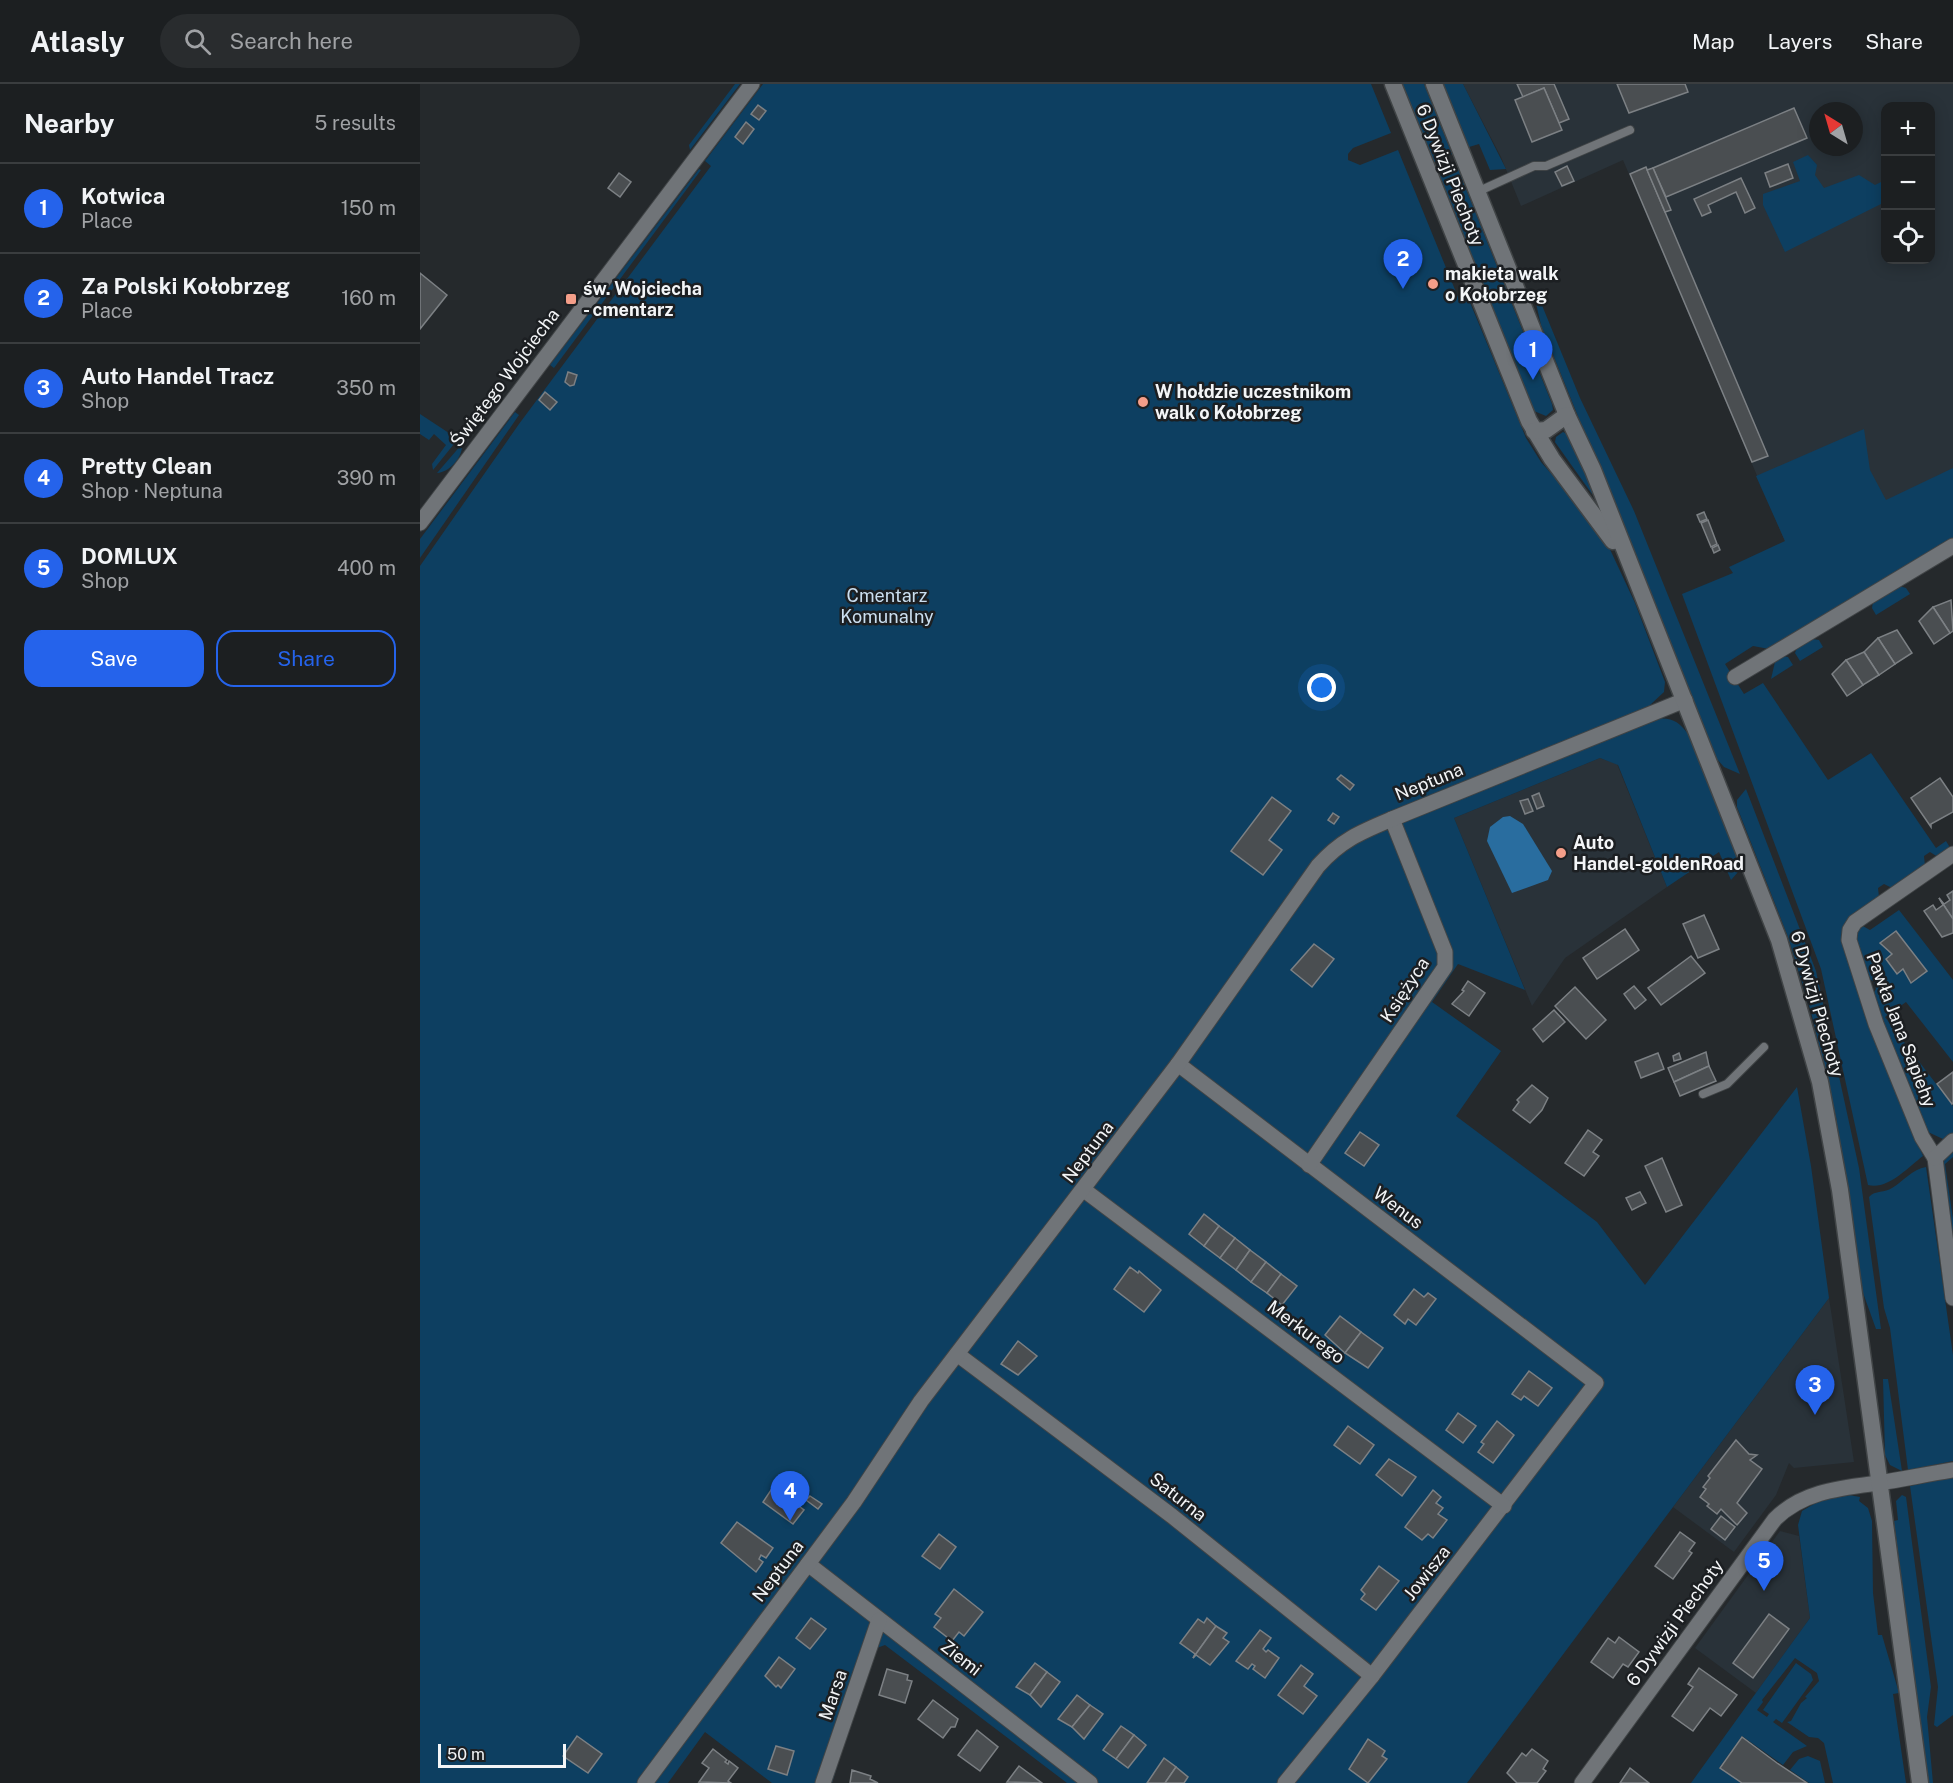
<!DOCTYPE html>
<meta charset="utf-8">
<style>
body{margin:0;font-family:"Public Sans",sans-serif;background:#292c2e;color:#f1f3f6}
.controls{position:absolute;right:18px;top:18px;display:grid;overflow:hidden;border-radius:12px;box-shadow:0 3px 15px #0003}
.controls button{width:54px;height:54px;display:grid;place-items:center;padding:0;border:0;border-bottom:2px solid #3a3d3f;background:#1c1f21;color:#f1f3f6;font:30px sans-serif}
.compass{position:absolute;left:1389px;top:18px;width:54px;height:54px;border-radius:50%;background:#1c1f21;box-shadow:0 3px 15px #0003;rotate:323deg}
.scale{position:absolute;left:18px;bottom:15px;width:128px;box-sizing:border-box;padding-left:6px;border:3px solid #f3f5f7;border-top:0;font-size:16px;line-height:21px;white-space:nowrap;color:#f3f5f7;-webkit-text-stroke:4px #1c1f22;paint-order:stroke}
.you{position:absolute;left:902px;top:604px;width:21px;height:21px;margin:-15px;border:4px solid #fff;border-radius:50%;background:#1a73e8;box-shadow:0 0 0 9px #1a73e833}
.badge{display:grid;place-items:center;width:39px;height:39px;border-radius:50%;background:#2563eb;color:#fff;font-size:20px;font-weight:700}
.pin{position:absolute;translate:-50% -50px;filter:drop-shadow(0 2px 3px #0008)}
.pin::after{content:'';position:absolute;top:32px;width:21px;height:18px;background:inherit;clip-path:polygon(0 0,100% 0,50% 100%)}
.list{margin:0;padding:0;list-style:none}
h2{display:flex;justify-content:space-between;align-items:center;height:78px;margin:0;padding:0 24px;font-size:26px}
h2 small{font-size:20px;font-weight:400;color:#a0a2a5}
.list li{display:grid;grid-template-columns:39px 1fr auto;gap:18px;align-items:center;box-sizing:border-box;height:90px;padding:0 24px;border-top:2px solid #3a3d3f}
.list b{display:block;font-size:22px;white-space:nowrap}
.list p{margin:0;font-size:20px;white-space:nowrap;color:#a0a2a5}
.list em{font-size:20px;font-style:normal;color:#a0a2a5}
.actions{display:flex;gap:12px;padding:18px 24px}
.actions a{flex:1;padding:14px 0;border:2px solid #2563eb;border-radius:18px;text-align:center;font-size:21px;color:#2563eb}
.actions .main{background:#2563eb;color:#fff}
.icon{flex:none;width:33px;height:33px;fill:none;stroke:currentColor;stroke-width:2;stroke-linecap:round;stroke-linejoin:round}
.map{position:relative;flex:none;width:1533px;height:1699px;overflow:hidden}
header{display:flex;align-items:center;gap:36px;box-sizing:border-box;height:84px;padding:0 30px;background:#1c1f21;border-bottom:2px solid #3a3d3f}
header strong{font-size:28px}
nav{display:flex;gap:33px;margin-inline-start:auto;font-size:21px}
.search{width:420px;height:54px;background:#292c2e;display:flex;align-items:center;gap:15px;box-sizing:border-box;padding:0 21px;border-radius:33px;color:#a0a2a5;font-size:22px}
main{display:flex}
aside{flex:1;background:#1c1f21}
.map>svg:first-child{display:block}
.built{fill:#293239;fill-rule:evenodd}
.green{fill:#0d3f61}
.water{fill:#296d9f}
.building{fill:#4a4e51;stroke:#7c8084;stroke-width:1.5}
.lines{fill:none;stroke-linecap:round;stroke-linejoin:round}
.service-casing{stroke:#404446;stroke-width:10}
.minor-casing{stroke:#404446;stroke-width:17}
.tertiary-casing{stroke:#404446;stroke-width:19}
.service{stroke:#707478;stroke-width:8}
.minor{stroke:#707478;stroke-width:15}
.tertiary{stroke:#707478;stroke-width:16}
.poi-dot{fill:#f49e89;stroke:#1c1f22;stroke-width:2}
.labels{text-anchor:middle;stroke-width:5;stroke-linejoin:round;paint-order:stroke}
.street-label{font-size:18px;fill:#f3f5f7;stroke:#1c1f22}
.poi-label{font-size:18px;font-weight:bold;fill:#f3f5f7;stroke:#1c1f22;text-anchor:start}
.park-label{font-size:18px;fill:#cbdff0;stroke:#1c1f22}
</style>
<header>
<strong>Atlasly</strong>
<div class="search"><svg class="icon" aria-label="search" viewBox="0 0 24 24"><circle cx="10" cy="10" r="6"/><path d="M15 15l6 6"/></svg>Search here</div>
<nav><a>Map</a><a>Layers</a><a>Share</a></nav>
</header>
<main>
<aside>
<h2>Nearby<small>5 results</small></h2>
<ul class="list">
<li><span class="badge">1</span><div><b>Kotwica</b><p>Place</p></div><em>150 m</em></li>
<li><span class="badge">2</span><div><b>Za Polski Kołobrzeg</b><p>Place</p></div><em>160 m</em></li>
<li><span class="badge">3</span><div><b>Auto Handel Tracz</b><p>Shop</p></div><em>350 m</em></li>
<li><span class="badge">4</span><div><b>Pretty Clean</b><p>Shop · Neptuna</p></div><em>390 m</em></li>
<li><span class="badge">5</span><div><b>DOMLUX</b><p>Shop</p></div><em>400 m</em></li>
</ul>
<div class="actions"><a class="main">Save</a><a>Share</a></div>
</aside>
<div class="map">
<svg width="1533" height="1699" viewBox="0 0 1533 1699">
<rect width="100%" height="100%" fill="#25292c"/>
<!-- built -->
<g class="built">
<path d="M1043,0H1533V409L1372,474L1203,76L1101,122L1081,73ZM1466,22H1510V176H1466ZM1398,27H1434V63H1398Z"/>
<polygon points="1180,674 1197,680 1247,803 1145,874 1112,922 1034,734"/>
<polygon points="1409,1214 1434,1378 1374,1384 1369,1379 1356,1411 1314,1468 1253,1423"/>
<polygon points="1360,1447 1379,1452 1390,1534 1336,1609 1275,1564"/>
</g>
<!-- green -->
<g class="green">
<polygon points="315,0 320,0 270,66 269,61"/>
<path d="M343,0H951L971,49L933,64L928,70V76L940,81L978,66L1040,218L1049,216L1106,354L1121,378L1169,433L1187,459L1215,519L1245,598L1244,608L1230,621L1236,635C1252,633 1259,638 1268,650L1319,776L1318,788L1311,796L1299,768L1247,803L1198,681L1180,674L1034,734L1105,906L1038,880L1012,918L1081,967L1036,1032L1177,1138L1225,1201L1377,1003L1391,1082L1409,1214L1047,1699H647L465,1561L454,1565L412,1699H352L285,1648L248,1699H0V482L99,340L291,82L285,77Z"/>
<polygon points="982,0 1004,0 1032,70 1014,78"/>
<polygon points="1023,0 1043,0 1086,85 1070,86 1059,60 1049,63"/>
<polygon points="1388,71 1397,81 1395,91 1404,104 1439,91 1455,101 1465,96 1465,118 1365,168 1343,121 1343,110 1380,97 1373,78"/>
<polygon points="279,85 281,86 134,284 130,281"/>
<polygon points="1038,85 1132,320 1133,326 1126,332 1114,327 1020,92"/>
<polygon points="1119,214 1160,314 1214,427 1320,690 1304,683 1297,675 1121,241 1115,215"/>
<polygon points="95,328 99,331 0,474 0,455"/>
<polygon points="0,330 38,355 13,386 12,380 26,361 14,350 9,356 0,350"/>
<path d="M1444,345L1450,386L1466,416L1533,384V454L1349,565L1333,562L1305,580L1324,610L1343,599L1408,696L1451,669L1516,764L1526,757L1529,762L1528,766L1518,773L1510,768L1504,772L1505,782L1472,804L1464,800L1458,804L1459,813L1430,834L1450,942L1503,1072C1487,1084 1468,1106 1448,1101L1401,885L1262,510L1313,489L1309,483L1365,457L1336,392Z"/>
<polygon points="1143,348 1149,351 1174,408 1172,410 1135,358 1136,353"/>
<path d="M42,360C43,373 30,388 17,389Z"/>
<polygon points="1479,502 1486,504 1490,510 1456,531 1452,524 1453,518"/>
<polygon points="1392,555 1399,556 1403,563 1380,577 1375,569 1377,564"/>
<polygon points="1363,572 1368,573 1373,581 1351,595 1355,578"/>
<polygon points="1326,705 1396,887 1439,1084 1461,1245 1456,1245 1442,1206 1416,1033 1391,928 1368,853 1317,723 1317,716"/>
<path d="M1479,826L1533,896V978L1486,918L1465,933L1533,1022V1049L1523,1055L1508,1048L1461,937L1453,910L1456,905L1454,897L1448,895C1442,877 1431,858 1441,841L1450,846Z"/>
<polygon points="1533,1066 1533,1073 1525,1080 1533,1135 1533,1174 1522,1079"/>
<path d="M1506,1083L1533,1271V1377L1488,1386L1470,1244L1464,1224L1449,1113C1455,1106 1465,1109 1472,1104C1484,1097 1492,1085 1506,1083Z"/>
<polygon points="1463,1295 1468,1295 1482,1387 1470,1381 1465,1371"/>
<polygon points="1533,1393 1533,1631 1517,1643 1514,1641 1518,1603 1490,1402"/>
<polygon points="1429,1411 1440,1413 1439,1417 1448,1424 1452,1437 1453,1509 1458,1551 1462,1551 1479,1609 1473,1610 1486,1699 1413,1699 1404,1659 1398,1654 1389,1653 1367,1638 1371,1637 1381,1619 1387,1614 1385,1613 1399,1597 1397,1589 1375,1574 1342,1616 1343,1618 1337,1626 1347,1633 1349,1630 1343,1626 1376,1579 1391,1590 1393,1596 1362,1639 1356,1635 1353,1638 1387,1662 1373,1668 1363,1681 1322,1652 1299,1684 1321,1699 1271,1699 1390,1534 1378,1441 1382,1427 1399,1417"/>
<polygon points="1482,1411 1486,1413 1511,1603 1507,1633 1513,1699 1508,1699 1474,1437 1478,1436 1476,1417"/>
<polygon points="1388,1672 1400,1677 1405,1699 1389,1699 1370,1686 1379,1675"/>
</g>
<!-- water -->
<polygon class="water" points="1090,732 1103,740 1132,787 1128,796 1092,809 1067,757 1070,743 1083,733"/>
<!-- building -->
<g class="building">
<polygon points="1097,0 1134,0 1149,35 1139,39 1124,4 1103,13"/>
<polygon points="1197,0 1265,0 1268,8 1209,29"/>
<polygon points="1124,4 1142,46 1112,58 1095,16"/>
<polygon points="338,21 346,27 339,36 331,30"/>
<polygon points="1374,24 1387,54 1246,113 1233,84"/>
<polygon points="326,38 334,45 323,60 315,53"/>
<polygon points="1368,80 1373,94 1350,103 1345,89"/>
<polygon points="1147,82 1154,97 1142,102 1135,88"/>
<polygon points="1226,83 1348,372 1332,378 1210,90"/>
<polygon points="1233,84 1251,126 1245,128 1227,86"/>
<polygon points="199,89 211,98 200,113 188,104"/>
<polygon points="1321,94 1335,124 1325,129 1316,108 1288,121 1291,128 1282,132 1274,115"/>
<polygon points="0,189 27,211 0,245"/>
<polygon points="148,288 157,291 154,301 150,302 145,298"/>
<polygon points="125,308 137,318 130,326 119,316"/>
<polygon points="1284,428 1287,435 1280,438 1277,431"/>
<polygon points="1288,436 1297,460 1291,463 1281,439"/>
<polygon points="1298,461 1300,466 1294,469 1292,464"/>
<polygon points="1531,516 1533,547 1530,549 1513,523"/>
<polygon points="1513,523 1530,549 1514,560 1499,537"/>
<polygon points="1477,546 1492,569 1475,580 1458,554"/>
<polygon points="1458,554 1475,580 1459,591 1444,568"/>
<polygon points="1444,568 1459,591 1443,601 1426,576"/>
<polygon points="1426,576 1443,601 1427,612 1412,590"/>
<polygon points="921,691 934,701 930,706 917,695"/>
<polygon points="1520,694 1533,713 1533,728 1511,740 1511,743 1491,714"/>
<polygon points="1119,709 1124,722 1117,725 1112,712"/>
<polygon points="852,713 871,727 849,756 862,766 843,791 811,767"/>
<polygon points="1108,715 1113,727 1105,730 1100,717"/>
<polygon points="913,729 919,733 914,740 908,736"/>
<polygon points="1533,807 1533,835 1519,814 1524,820 1530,816 1527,811"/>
<polygon points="1519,814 1533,835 1533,849 1522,853 1504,827 1513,821 1516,826 1523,821"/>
<polygon points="1284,831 1299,865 1278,874 1263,840"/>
<polygon points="1205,845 1219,866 1177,895 1163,874"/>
<polygon points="1476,847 1507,887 1491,899 1483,885 1477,890 1466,875 1472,870 1460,859"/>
<polygon points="894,860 914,875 892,903 871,886"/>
<polygon points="1271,872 1285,889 1241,921 1228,904"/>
<polygon points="1048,897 1065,909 1049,932 1032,920 1044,907 1042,906"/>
<polygon points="1214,902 1226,916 1215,925 1204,910"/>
<polygon points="1155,903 1186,936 1166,955 1135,922"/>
<polygon points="1134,926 1145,938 1123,958 1113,945"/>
<polygon points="1286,968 1289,982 1254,998 1248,984"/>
<polygon points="1238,969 1244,985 1221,994 1215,978"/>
<polygon points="1259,969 1261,975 1254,977 1253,972"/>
<polygon points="1289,982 1296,997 1260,1012 1254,998"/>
<polygon points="1533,988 1533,1019 1532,1020 1517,1000"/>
<polygon points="1112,1001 1128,1014 1122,1026 1110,1039 1093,1026 1099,1018 1097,1016"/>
<polygon points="1168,1046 1182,1056 1173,1068 1179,1072 1164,1092 1145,1079"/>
<polygon points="940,1048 959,1061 944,1082 925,1069"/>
<polygon points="1242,1074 1262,1121 1246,1128 1225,1082"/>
<polygon points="1220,1108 1226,1119 1212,1126 1206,1114"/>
<polygon points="784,1130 799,1142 784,1162 769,1150"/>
<polygon points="799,1142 815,1154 800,1174 784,1162"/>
<polygon points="815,1154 830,1166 816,1186 800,1174"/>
<polygon points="830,1166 846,1178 831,1198 816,1186"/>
<polygon points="846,1178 861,1190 847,1209 831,1198"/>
<polygon points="710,1183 718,1189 719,1187 741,1206 724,1228 694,1205"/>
<polygon points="861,1190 877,1202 862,1221 847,1209"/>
<polygon points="994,1205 1004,1213 1008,1209 1016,1215 996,1241 988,1235 985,1240 974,1231"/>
<polygon points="920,1232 941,1248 925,1269 905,1251"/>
<polygon points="941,1248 963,1264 948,1284 925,1269"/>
<polygon points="598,1257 617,1272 598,1291 581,1280"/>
<polygon points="1109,1287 1132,1304 1118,1322 1104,1312 1101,1316 1092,1310"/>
<polygon points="1038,1329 1056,1342 1043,1359 1026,1346"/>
<polygon points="1077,1337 1094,1351 1073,1379 1058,1368 1064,1360 1061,1358"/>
<polygon points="928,1342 954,1361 940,1380 914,1361"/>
<polygon points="1316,1356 1329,1370 1337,1371 1330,1376 1342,1385 1317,1419 1327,1429 1317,1441 1301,1425 1297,1430 1287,1422 1289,1420 1280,1413 1286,1405 1283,1403 1290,1394 1288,1392"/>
<polygon points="969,1375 996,1393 982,1412 956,1391"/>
<polygon points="353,1403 384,1426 373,1440 343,1418"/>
<polygon points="1013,1406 1021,1413 1016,1419 1023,1424 1018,1430 1027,1436 1013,1454 1008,1450 1002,1456 985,1443"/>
<polygon points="390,1412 402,1420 398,1425 386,1416"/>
<polygon points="1301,1432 1315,1443 1305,1456 1291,1445"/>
<polygon points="317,1438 353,1464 346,1474 341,1471 339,1475 343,1478 336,1488 301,1459"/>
<polygon points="1260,1448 1275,1459 1269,1467 1272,1469 1253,1495 1235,1482"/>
<polygon points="519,1450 536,1463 520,1485 502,1472"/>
<polygon points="959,1482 979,1497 956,1526 941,1515 945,1510 941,1506"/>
<polygon points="534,1505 563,1528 544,1552 539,1548 532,1557 514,1543 521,1534 515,1530"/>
<polygon points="1349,1530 1369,1545 1333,1594 1313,1579"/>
<polygon points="391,1534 406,1545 390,1565 376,1554"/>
<polygon points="787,1534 796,1542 773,1574 775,1570 760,1559 778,1535 784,1539"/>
<polygon points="796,1542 807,1549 803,1554 809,1558 790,1581 776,1571 773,1574"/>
<polygon points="840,1546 851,1554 843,1565 846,1568 848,1566 859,1574 845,1594 833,1585 835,1582 832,1580 828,1585 816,1577"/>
<polygon points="1199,1553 1219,1568 1208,1583 1203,1580 1193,1594 1171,1578 1188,1554 1195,1559"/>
<polygon points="359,1573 375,1585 361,1604 358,1601 356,1603 345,1592"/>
<polygon points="615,1579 627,1588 610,1611 596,1603"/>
<polygon points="881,1581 893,1590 884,1602 897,1612 883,1630 858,1611"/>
<polygon points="1279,1584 1317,1611 1301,1632 1290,1624 1273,1647 1252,1632 1273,1603 1268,1600"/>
<polygon points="467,1585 488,1591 487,1596 492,1597 485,1619 459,1611"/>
<polygon points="627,1588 640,1598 621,1623 610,1611"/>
<polygon points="657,1611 670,1621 652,1643 638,1635"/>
<polygon points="513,1616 538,1635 535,1643 531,1643 523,1654 498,1635"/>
<polygon points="670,1621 683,1630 664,1655 652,1643"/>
<polygon points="701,1642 714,1651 696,1675 683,1666"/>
<polygon points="557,1646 578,1663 560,1687 538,1671"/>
<polygon points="714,1651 726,1661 708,1684 696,1675"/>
<polygon points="157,1652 182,1670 168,1689 143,1672"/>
<polygon points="1322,1653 1357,1679 1387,1699 1322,1699 1300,1684"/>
<polygon points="948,1655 965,1667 962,1672 967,1675 948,1699 929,1685"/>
<polygon points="356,1662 374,1667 367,1691 348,1685"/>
<polygon points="293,1665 307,1676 305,1678 308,1680 309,1677 318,1684 308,1697 311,1699 279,1698 289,1684 282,1679"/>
<polygon points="1112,1665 1128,1677 1123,1685 1126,1687 1117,1699 1097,1699 1087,1689 1102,1669 1106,1672"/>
<polygon points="744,1674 756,1683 745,1699 727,1699"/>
<polygon points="599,1682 622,1699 587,1698"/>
<polygon points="756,1683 768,1693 764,1699 745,1699"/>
<polygon points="1210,1684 1229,1699 1200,1699"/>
<polygon points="432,1686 451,1692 450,1695 458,1699 430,1699"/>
</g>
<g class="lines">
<!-- service casing -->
<g class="service-casing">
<g id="service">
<polyline points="1057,108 1114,82 1126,82 1210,46"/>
<polyline points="1283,1010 1307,1000 1344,963"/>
</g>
</g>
<!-- minor casing -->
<g class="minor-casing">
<g id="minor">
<polyline points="0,439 332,0"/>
<polyline points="1315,593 1533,462"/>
<polyline points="758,980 1176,1299 952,1592 865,1699"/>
<polyline points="1515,1074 1502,1053 1456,940 1429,856 1430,846 1435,838 1533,770"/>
<polyline points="1515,1074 1533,1214"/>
<polyline points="1515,1074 1533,1057"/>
<polyline points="889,1081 1025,883 1025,868 972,735"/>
<polyline points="664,1106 1084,1422"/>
<polyline points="537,1270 752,1432 952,1592"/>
<polyline points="388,1480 670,1699"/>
<path d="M225,1699L434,1418L501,1317L758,980L898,782C921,756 941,748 972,735L1265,616"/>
<polyline points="403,1699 459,1536"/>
<path d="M1162,1699L1355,1435C1383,1407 1421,1404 1459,1399C1484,1395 1508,1390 1533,1386"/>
</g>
</g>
<!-- tertiary casing -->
<g class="tertiary-casing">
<g id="tertiary">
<polyline points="973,0 1109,337 1132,375 1193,457"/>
<polyline points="1014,0 1147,331 1173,386 1359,856 1400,998 1420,1106 1500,1699"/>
<polyline points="1114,347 1126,346 1147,331"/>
</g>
</g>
<!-- service -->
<use href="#service" class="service"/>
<!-- minor -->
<use href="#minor" class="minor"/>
<!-- tertiary -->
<use href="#tertiary" class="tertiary"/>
</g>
<!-- markers -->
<g class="poi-dot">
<circle cx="1013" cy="200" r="6"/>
<rect x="145" y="209" width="12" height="12" rx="3"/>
<circle cx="723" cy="318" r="6"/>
<circle cx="1141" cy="769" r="6"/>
</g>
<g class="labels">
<!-- street labels -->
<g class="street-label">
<text transform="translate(1030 91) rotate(68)" y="6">6 Dywizji Piechoty</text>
<text transform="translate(85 294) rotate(-53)" y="6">Świętego Wojciecha</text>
<text transform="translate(1009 698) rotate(-22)" y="6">Neptuna</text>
<text transform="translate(985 906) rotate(-57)" y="6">Księżyca</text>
<text transform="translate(1397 920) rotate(74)" y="6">6 Dywizji Piechoty</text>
<text transform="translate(1481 946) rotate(69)" y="6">Pawła Jana Sapiehy</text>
<text transform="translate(668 1068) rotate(-53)" y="6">Neptuna</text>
<text transform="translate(978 1124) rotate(37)" y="6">Wenus</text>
<text transform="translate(886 1248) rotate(37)" y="6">Merkurego</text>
<text transform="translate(758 1413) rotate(38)" y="6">Saturna</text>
<text transform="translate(358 1487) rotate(-53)" y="6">Neptuna</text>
<text transform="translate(1007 1489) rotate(-52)" y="6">Jowisza</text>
<text transform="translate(1255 1539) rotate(-54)" y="6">6 Dywizji Piechoty</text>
<text transform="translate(541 1574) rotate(38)" y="6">Ziemi</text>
<text transform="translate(413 1611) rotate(-71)" y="6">Marsa</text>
</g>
<!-- poi labels -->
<g class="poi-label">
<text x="1025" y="196">makieta walk<tspan x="1025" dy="21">o Kołobrzeg</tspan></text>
<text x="163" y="211">św. Wojciecha<tspan x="163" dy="21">- cmentarz</tspan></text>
<text x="735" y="314">W hołdzie uczestnikom<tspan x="735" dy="21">walk o Kołobrzeg</tspan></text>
<text x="1153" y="765">Auto<tspan x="1153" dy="21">Handel-goldenRoad</tspan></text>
</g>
<!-- park labels -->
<g class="park-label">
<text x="467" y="518">Cmentarz<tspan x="467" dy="21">Komunalny</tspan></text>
</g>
</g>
</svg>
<div class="controls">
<button>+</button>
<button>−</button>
<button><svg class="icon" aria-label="locate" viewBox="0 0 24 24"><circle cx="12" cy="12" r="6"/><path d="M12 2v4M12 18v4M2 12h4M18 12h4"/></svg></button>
</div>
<svg class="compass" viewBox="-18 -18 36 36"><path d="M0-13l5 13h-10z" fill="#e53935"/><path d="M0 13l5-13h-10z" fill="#a0a2a5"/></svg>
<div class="scale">50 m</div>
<div class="you"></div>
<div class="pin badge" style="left:1113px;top:296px">1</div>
<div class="pin badge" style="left:983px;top:205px">2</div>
<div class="pin badge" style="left:1395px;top:1331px">3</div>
<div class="pin badge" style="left:370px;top:1437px">4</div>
<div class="pin badge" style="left:1344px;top:1507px">5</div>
</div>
</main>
